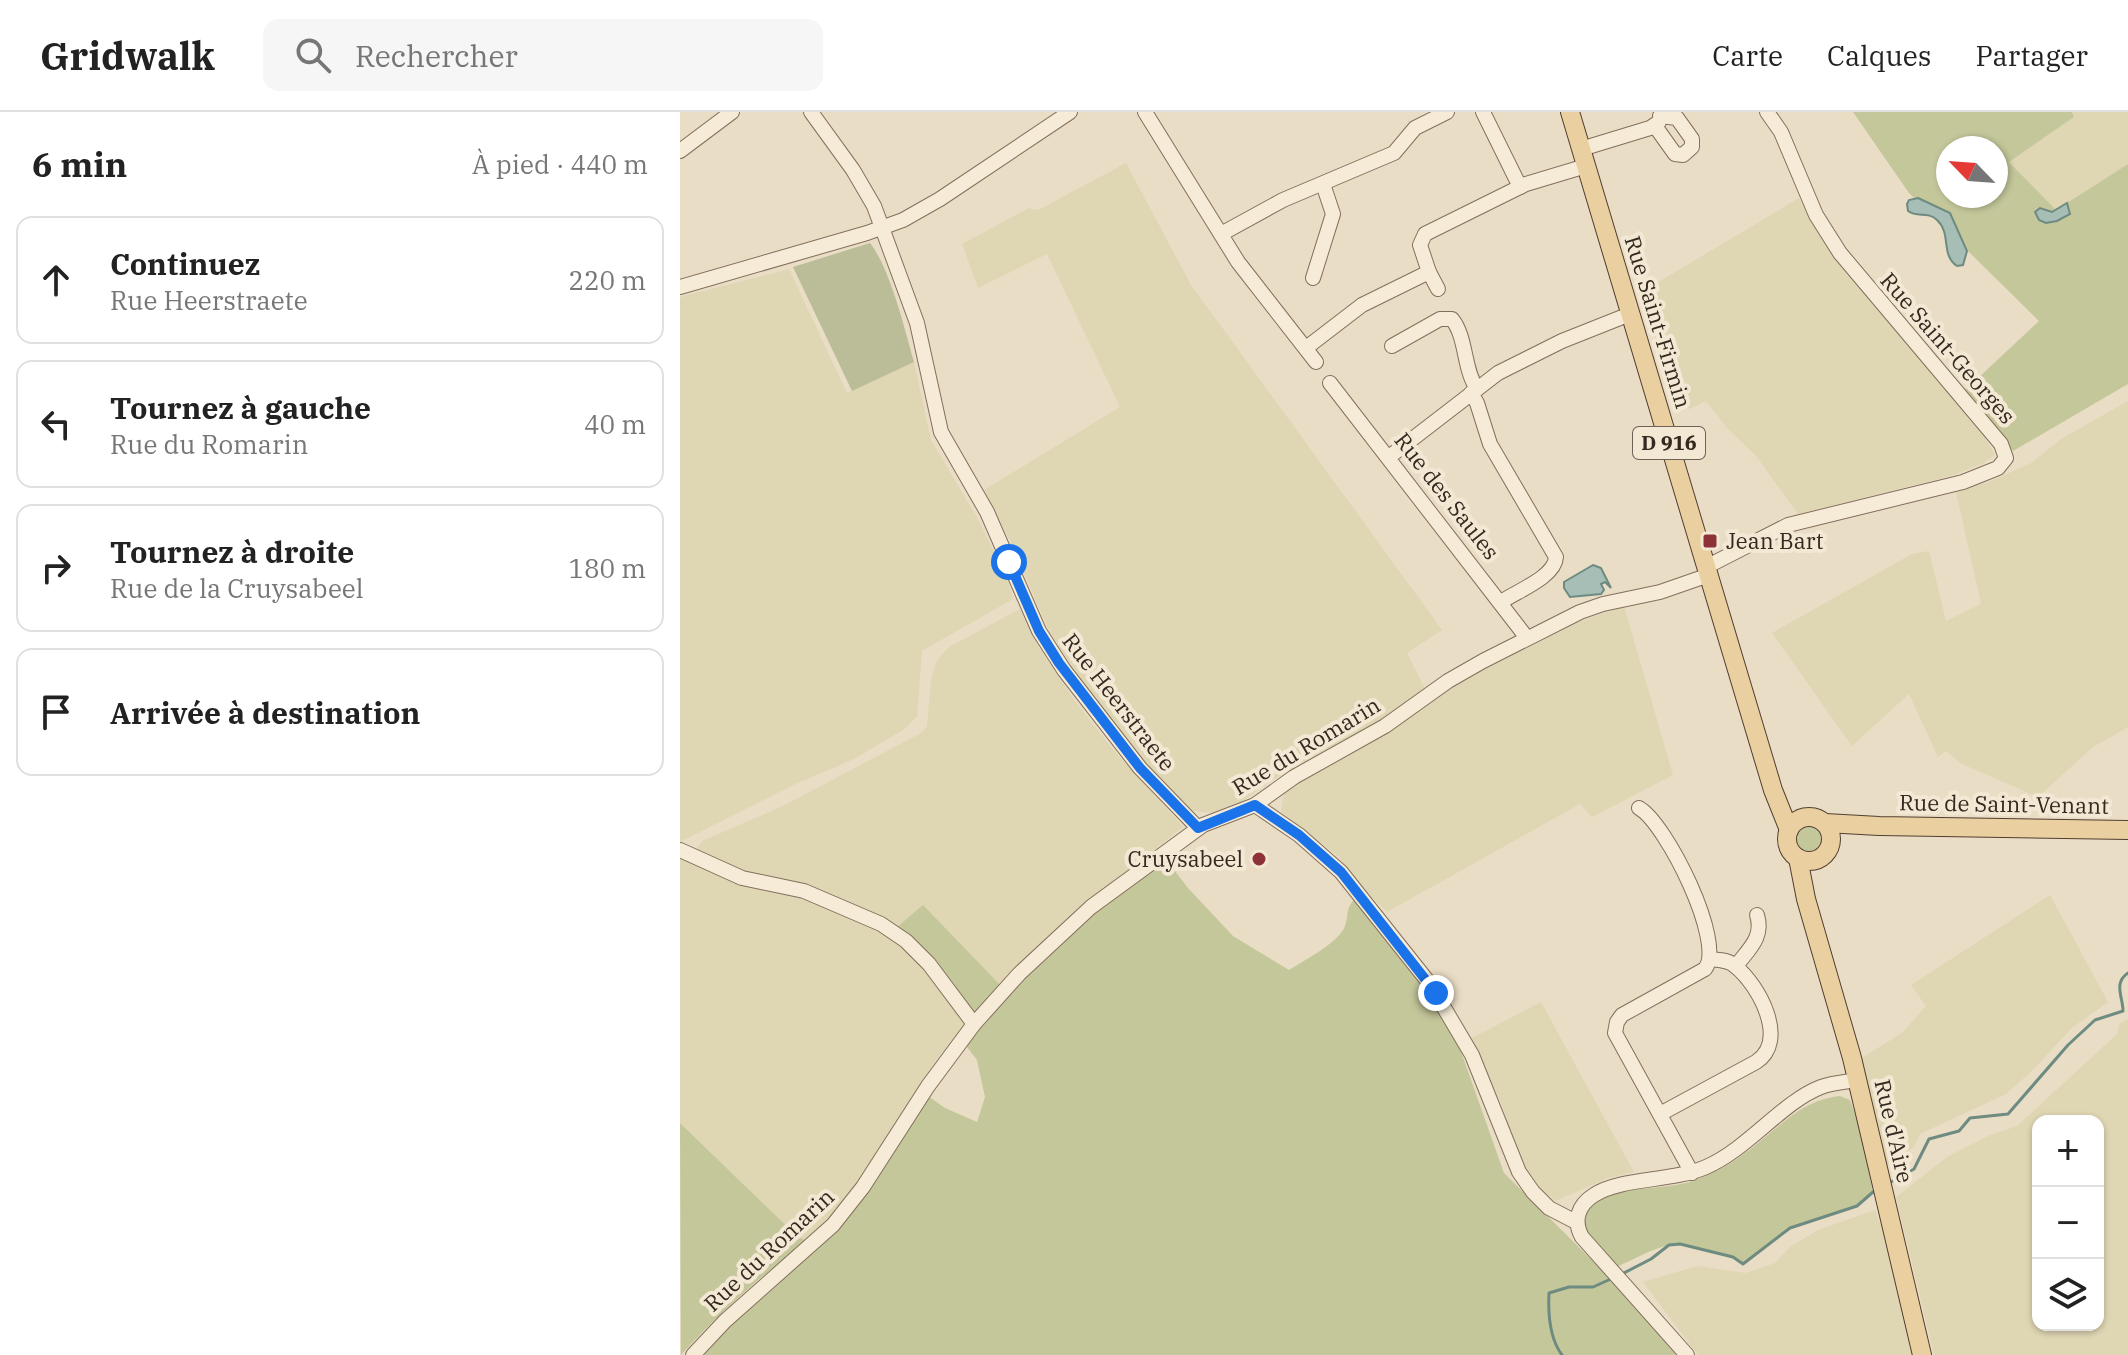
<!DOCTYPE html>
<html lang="fr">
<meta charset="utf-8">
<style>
body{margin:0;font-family:"IBM Plex Serif",serif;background:#f6f6f6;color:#222}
.controls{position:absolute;right:24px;bottom:24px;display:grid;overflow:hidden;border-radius:16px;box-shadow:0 2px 6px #0004}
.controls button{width:72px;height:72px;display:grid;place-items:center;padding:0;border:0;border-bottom:2px solid #e0e0e0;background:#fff;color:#222;font:40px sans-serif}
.compass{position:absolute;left:1256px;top:24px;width:72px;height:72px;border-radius:50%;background:#fff;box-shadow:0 2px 6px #0004;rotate:295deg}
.stop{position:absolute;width:24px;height:24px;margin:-18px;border:6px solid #1a73e8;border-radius:50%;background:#fff}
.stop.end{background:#1a73e8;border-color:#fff;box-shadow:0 2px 8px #0008}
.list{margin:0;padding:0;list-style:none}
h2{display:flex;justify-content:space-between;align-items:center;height:104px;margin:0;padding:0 32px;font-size:34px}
h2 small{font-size:26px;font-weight:400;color:#767676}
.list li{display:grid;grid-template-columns:52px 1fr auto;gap:24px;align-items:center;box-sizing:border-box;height:128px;margin:0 16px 16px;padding:0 16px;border:2px solid #e0e0e0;border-radius:16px}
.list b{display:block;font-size:30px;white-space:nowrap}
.list p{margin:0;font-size:26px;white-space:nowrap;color:#767676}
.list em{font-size:26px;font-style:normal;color:#767676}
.icon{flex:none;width:44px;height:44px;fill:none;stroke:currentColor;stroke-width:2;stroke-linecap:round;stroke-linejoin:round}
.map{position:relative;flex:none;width:1448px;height:1243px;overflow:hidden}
header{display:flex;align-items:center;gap:48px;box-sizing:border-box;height:112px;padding:0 40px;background:#fff;border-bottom:2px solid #e0e0e0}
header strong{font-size:38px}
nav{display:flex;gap:44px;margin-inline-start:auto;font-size:28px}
.search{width:560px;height:72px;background:#f6f6f6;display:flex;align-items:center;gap:20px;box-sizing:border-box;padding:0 28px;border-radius:16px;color:#767676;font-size:30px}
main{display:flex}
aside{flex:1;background:#fff}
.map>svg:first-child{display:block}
.farmland{fill:#dfd6b3;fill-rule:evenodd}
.green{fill:#c4c79a;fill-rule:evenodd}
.cemetery{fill:#babd98}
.water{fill:#a6beb6;stroke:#6e8b82;stroke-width:2}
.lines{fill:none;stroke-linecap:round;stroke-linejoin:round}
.stream{stroke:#6e8b82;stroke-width:3}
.minor-casing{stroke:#836f5d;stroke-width:16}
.major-casing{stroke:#513e30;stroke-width:20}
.minor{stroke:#f5ebd7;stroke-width:14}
.major{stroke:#eacfa0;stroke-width:18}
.route{stroke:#1a73e8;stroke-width:10}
.poi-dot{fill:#8d3237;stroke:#f2e8d4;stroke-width:3}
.labels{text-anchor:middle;stroke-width:8;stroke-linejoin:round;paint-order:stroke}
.shield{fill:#f2e8d4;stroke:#6d6255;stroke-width:2}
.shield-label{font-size:20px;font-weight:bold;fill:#34281f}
.street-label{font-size:22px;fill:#34281f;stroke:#f2e8d4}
.poi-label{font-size:22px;fill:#34281f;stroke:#f2e8d4;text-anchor:start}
</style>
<header>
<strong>Gridwalk</strong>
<div class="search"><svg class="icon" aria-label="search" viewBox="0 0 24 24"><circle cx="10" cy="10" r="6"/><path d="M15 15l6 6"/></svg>Rechercher</div>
<nav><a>Carte</a><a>Calques</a><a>Partager</a></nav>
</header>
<main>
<aside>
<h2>6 min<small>À pied · 440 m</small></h2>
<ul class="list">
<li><svg class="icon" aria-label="ahead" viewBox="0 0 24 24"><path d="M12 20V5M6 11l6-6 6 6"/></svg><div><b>Continuez</b><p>Rue Heerstraete</p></div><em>220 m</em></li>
<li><svg class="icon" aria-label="left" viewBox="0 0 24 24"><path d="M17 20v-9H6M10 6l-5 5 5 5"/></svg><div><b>Tournez à gauche</b><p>Rue du Romarin</p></div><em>40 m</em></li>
<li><svg class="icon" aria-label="right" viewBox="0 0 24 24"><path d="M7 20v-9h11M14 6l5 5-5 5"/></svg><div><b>Tournez à droite</b><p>Rue de la Cruysabeel</p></div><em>180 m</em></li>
<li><svg class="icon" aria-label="arrive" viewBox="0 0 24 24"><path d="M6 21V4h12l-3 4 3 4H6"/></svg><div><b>Arrivée à destination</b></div></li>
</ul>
</aside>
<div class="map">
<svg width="1448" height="1243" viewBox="0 0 1448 1243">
<rect width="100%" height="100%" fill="#eaddc5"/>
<!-- farmland -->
<g class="farmland">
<polygon points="1392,0 1448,0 1448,52 1376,98 1329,50 1394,5"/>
<polygon points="446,51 511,173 762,518 727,541 751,589 792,562 882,516 944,494 993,663 912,705 900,692 707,800 675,768 659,745 601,700 604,681 690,614 590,669 559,692 535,701 513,699 493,682 457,644 413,587 369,519 329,427 304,378 440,295 367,142 298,176 282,132 349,96 358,98"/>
<polygon points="1119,86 1160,150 1301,319 1315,343 1302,352 1270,364 1118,402 1076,344 1047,316 1026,289 1010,297 993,289 962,180"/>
<polygon points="109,157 167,281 234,250 251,328 299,409 327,466 333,487 242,539 237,604 226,616 174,647 111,674 0,730 0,185"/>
<polygon points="1448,289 1448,615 1413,635 1358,685 1282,652 1266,639 1258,645 1229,582 1172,634 1092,521 1232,442 1249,439 1266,509 1301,492 1276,380 1311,369 1351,351 1381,327"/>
<polygon points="340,497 360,537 392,585 431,635 503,715 389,805 345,846 321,874 215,817 81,767 19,741 16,738 22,729 103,694 241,621 247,615 251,568 257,548 269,535"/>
<polygon points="0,745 61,773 115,782 207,824 222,834 244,855 286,910 251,955 193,1049 161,1094 126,1129 117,1124 0,1011"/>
<polygon points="1370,783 1428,890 1392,916 1352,959 1326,982 1240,1022 1234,1035 1207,1054 1180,947 1222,921 1246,894 1231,873"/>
<polygon points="861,890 954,1060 928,1066 876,1089 860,1076 843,1052 834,1033 822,993 790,927"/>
<path d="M1448,907V1243H1254L1216,1085L1267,1045L1310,1023L1337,1014L1436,923L1440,911ZM1358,1009H1418V1213H1358Z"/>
<polygon points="1195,1098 1207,1129 1233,1243 1018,1243 963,1170 1017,1154 1065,1161 1095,1151 1110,1135 1138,1118"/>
</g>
<!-- green -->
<g class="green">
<path d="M1173,0H1392L1394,5L1329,50L1376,98L1448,52V272L1333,339L1282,281L1359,209L1229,81ZM1268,36H1316V84H1268Z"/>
<circle cx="1129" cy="727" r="12"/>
<path d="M485,746L508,776L553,824L609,858C623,849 660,830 665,814C670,800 664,799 676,785L737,862L779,934L824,1061L933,1169L981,1221L996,1243H19L184,1084L248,984L265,996L297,1010L305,985L297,948L284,931L338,869L407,804Z"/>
<polygon points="243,793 321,874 294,903 215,817"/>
<path d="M1160,984L1170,988L1182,1023L1193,1080L1177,1094L1110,1116L1063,1152C1050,1143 1005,1129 989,1133C971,1137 953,1148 936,1155L903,1116C904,1110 903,1104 906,1098C920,1073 986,1079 1012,1069C1029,1063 1046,1055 1061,1044C1095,1021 1118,988 1160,984Z"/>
<path d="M0,1011L117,1124L126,1129C81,1164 39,1201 1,1243Z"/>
</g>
<!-- cemetery -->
<path class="cemetery" d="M190,131C210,156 225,218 234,250L172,279L113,155Z"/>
<!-- water -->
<g class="water">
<path d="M1238,86L1270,101L1287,139L1283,153L1277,154C1260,142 1272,122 1257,108C1248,99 1237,106 1228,99L1227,92L1229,88Z"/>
<polygon points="1387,91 1390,102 1377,109 1366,111 1359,108 1355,100 1360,96 1372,100"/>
<polygon points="913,453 921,456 931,476 925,470 921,472 924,478 921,482 890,485 884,476 884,470"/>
</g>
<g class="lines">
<!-- stream -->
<g class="stream">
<path d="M1211,1070L1234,1057L1249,1027L1279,1019L1290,1006L1328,1002L1388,933L1415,908L1443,899C1443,885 1433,871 1448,861"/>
<polyline points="940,1163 971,1147 989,1133 1000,1132 1053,1145 1063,1152 1110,1116 1177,1094 1193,1080"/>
<path d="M882,1243C870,1227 868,1201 869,1181L889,1175H913L933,1166"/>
</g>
<!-- minor casing -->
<g class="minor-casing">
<g id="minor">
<polyline points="131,0 173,58 194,94 237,211 261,320 307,400 359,519 384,558 460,656 518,716"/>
<polyline points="465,0 558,150 636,250"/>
<polyline points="803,0 840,75"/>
<polyline points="975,14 995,42 1003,43 1012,35 1012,27 997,6 980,4"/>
<polyline points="901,37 970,16 979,10"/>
<polyline points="0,39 52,0"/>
<polyline points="541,122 603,88 714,41 735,16 767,0"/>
<polyline points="749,160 758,177"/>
<polyline points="633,166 653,102 643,72"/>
<polyline points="0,175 187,121 223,108 260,87 390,0"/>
<path d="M712,234L760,207H772C787,226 783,256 797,277"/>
<polyline points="626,236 682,193 749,160 740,133 745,122 846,72 906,54"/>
<polyline points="650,271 847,526"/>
<path d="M791,281L797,291L810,332L876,445C875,465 837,479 821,490"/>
<polyline points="709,345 818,261 882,229 950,202"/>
<polyline points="1026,455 1108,413 1283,370 1318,356 1326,346 1321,332 1160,141 1136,103 1101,20 1087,0"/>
<polyline points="575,693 619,723 661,760 750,872 792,943 839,1060 853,1080 869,1096 896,1110"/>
<path d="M959,696C986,711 1046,831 1025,857L942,903L937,910L935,921L1012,1061"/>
<polyline points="0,738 62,766 124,779 201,812 226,829 249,852 294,912"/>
<path d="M1056,854C1069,837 1084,825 1077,803"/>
<path d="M980,1002L1076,950C1109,929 1079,873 1055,854C1049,848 1039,848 1031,847"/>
<polyline points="13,1243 45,1209 153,1113 183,1075 248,974 294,912 339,862 411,795 523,713 575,693 614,665 705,614 768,569 803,549 900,500 923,492 980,480 1029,463"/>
<path d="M1007,1243L902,1125C893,1109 898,1093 914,1083C942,1065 992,1070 1026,1055C1068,1037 1102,990 1141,975C1152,971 1165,970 1177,968"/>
</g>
</g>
<!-- major casing -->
<g class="major-casing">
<g id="major">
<polyline points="890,0 1093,678 1109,718"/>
<circle cx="1129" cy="727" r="22"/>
<polyline points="1145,711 1199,714 1448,718"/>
<polyline points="1118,746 1126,787 1172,946 1242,1243"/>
</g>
</g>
<!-- minor -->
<use href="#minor" class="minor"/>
<!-- major -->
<use href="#major" class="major"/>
</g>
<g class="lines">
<!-- route -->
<polyline class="route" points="329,450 359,519 379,551 460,656 518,716 575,693 619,723 661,760 756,881"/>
</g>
<!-- markers -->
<g class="poi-dot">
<rect x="1022" y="421" width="16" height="16" rx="4"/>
<circle cx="579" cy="747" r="8"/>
</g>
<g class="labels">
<!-- shield labels -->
<rect class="shield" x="953" y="315" width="72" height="32" rx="6"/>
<g class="shield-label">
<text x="989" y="338">D 916</text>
</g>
<!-- street labels -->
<g class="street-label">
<text transform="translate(978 210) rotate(73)" y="8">Rue Saint-Firmin</text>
<text transform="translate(1268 236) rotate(49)" y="8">Rue Saint-Georges</text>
<text transform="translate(767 384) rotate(52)" y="8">Rue des Saules</text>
<text transform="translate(439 590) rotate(52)" y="8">Rue Heerstraete</text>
<text transform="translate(626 634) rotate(-31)" y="8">Rue du Romarin</text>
<text transform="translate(1324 692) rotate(1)" y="8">Rue de Saint-Venant</text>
<text transform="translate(1214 1019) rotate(77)" y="8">Rue d'Aire</text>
<text transform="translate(89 1138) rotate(-43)" y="8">Rue du Romarin</text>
</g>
<!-- poi labels -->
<g class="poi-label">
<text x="1046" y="437">Jean Bart</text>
<text x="563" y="755" text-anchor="end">Cruysabeel</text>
</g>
</g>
</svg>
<div class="controls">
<button>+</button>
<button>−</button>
<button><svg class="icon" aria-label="layers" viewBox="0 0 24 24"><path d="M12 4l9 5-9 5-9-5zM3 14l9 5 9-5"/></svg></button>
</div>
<svg class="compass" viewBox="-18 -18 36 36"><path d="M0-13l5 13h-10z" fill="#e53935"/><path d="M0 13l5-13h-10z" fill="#767676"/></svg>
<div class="stop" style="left:329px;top:450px"></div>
<div class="stop end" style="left:756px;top:881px"></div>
</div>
</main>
